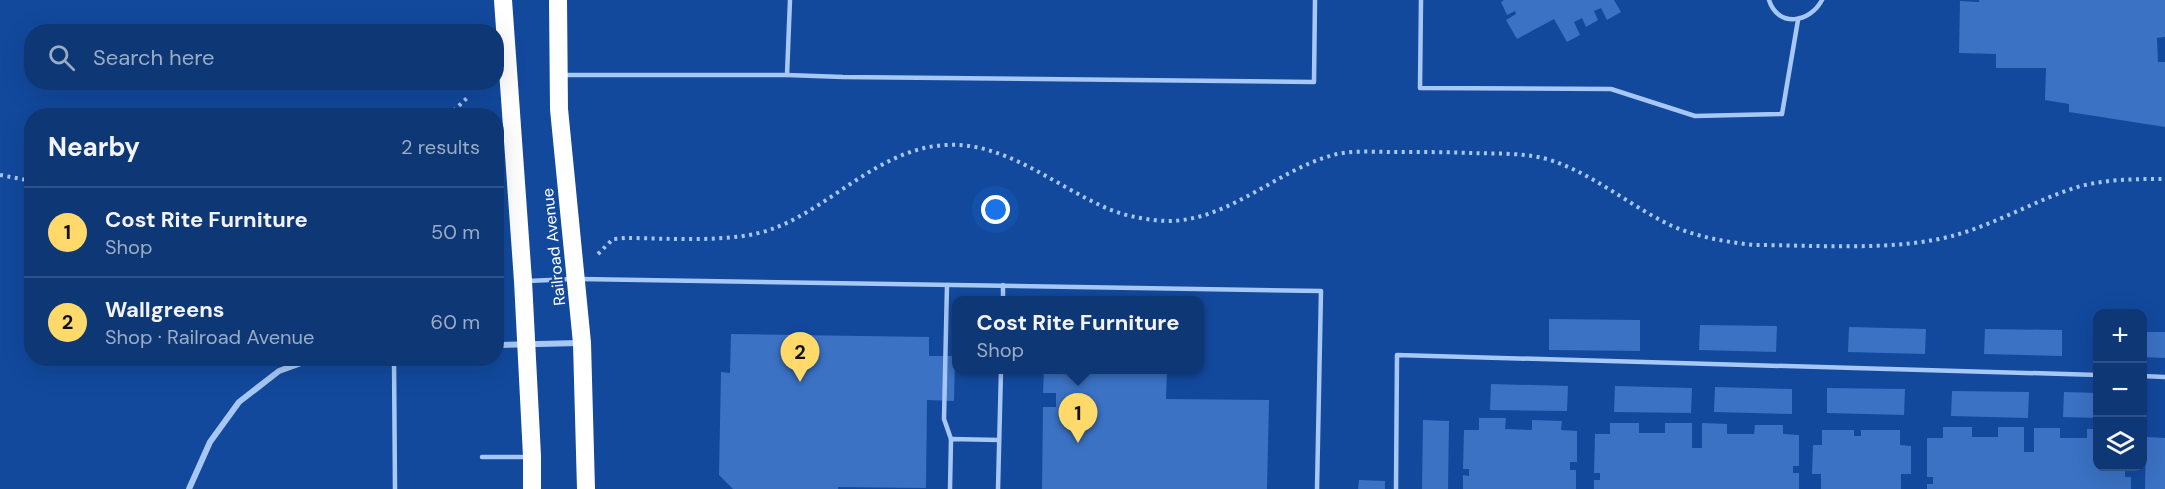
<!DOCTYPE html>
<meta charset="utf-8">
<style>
body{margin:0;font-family:"DM Sans",sans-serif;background:#1c427e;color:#f1f3f6}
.controls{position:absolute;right:18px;bottom:18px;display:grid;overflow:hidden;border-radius:12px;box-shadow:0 6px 24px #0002}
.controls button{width:54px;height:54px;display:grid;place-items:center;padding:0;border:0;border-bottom:2px solid #2e5188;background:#0e3776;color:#f1f3f6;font:30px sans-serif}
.you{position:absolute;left:996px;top:210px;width:21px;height:21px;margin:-15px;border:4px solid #fff;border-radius:50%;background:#1a73e8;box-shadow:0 0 0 9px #1a73e833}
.badge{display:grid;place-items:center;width:39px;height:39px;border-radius:50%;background:#ffda6a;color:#111;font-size:20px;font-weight:700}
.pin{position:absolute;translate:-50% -50px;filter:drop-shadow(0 2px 3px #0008)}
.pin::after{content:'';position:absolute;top:32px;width:21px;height:18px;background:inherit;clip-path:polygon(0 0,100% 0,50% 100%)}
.popup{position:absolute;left:952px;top:296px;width:252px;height:78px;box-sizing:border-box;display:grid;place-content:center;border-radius:12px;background:#0e3776;filter:drop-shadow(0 2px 4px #0005);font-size:20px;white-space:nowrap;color:#9bacc5}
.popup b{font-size:22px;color:#f1f3f6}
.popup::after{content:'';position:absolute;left:50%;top:100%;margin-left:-12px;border:12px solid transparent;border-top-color:#0e3776}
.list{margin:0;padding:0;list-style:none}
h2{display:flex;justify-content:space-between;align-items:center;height:78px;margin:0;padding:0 24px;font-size:26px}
h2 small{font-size:20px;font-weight:400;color:#9bacc5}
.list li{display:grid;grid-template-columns:39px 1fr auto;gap:18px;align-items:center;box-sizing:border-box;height:90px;padding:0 24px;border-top:2px solid #2e5188}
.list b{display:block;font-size:22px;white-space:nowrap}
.list p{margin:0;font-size:20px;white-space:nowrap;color:#9bacc5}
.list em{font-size:20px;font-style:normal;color:#9bacc5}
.icon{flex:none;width:33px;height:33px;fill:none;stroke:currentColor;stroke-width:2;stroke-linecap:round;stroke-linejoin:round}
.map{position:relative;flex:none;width:2165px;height:489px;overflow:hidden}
.search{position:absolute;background:#0e3776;box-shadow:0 6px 24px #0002;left:24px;top:24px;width:480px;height:66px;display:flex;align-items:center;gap:15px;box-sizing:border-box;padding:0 21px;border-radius:24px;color:#9bacc5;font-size:22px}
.panel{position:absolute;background:#0e3776;box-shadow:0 6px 24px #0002;left:24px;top:108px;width:480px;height:258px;border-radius:24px}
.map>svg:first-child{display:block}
.building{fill:#3b72c4}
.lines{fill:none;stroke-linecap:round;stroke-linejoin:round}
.path{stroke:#a7c7f4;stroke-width:4;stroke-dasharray:3 4.5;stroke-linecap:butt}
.lane{stroke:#a7c7f4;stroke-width:4.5}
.street{stroke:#a7c7f4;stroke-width:6}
.highway{stroke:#fff;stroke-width:18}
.labels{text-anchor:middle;stroke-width:4.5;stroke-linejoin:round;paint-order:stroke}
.street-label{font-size:16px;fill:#fff;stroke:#12499d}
</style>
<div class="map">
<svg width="2165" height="489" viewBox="0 0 2165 489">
<rect width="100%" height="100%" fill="#12499d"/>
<!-- building -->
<g class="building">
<polygon points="1504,0 1614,0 1621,12 1607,20 1601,8 1594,11 1598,20 1586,27 1582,18 1574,22 1580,35 1567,42 1554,19 1517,39 1506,20 1516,14 1515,11 1507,15 1501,2"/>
<polygon points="1979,0 2165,0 2165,37 2157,38 2158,62 2165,62 2165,127 2069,112 2069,104 2045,100 2046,68 1996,68 1996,54 1959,53 1960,1 1979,2"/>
<polygon points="1549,319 1640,320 1640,351 1549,350"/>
<polygon points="1700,325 1777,326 1776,352 1699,350"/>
<polygon points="1849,327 1926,329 1925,354 1848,352"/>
<polygon points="1985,329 2062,330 2062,356 1984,354"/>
<polygon points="2142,332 2165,332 2165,358 2142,357"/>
<polygon points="731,334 929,337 929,356 955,356 954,401 927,400 926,488 838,487 838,489 733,489 719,475 721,372 730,373"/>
<polygon points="1044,370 1167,370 1166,399 1269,400 1267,489 1042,489 1043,407 1056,407 1056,393 1043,393"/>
<polygon points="1491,384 1568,386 1567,411 1490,410"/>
<polygon points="1615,386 1692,388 1691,413 1614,412"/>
<polygon points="1715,387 1792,389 1792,414 1714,412"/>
<polygon points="1827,388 1905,389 1904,415 1827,413"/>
<polygon points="1952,391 2029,392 2028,418 1951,416"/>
<polygon points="2064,392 2098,393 2098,418 2063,417"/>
<polygon points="1479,418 1506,418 1505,429 1532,430 1532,420 1562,421 1561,430 1577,431 1577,462 1570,462 1570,470 1576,470 1576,489 1463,489 1463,475 1469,476 1469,469 1463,469 1464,430 1479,430"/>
<polygon points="1423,420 1449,421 1448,489 1422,489"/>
<polygon points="1610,423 1639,423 1639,433 1665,433 1665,423 1692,423 1692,448 1702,448 1702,423 1727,424 1727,434 1754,434 1755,425 1783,425 1783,434 1799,435 1799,466 1793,466 1793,473 1799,473 1799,489 1594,489 1594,480 1600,480 1600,473 1594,473 1595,434 1610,434"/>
<polygon points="1943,427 1972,427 1972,437 1998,437 1998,427 2024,427 2024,452 2034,452 2034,428 2060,428 2060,438 2087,438 2087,429 2098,429 2098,466 2131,466 2131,470 2125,470 2125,477 2131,477 2131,489 1927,489 1927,484 1933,484 1933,477 1927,477 1927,438 1943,438"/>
<polygon points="1822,430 1854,430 1854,436 1861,436 1861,430 1900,430 1900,445 1911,446 1911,474 1901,474 1901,489 1821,489 1821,474 1812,474 1813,445 1822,445"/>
<polygon points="2146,437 2165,438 2165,489 2145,489"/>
<polygon points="1359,480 1385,481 1385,489 1358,489"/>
</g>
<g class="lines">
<!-- path -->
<g class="path">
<polyline points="448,116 467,98"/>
<polyline points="0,175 32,181"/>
<path d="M598,254L613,239L625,238C669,238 734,244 775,228C832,206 882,147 947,145C1004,142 1053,184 1102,206C1118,214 1137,218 1154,220C1221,229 1273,171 1333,155C1352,150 1374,152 1394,152C1420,152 1446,152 1472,153C1499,154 1529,152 1556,162C1597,177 1632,207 1672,226C1698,237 1725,242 1754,245C1816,245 1900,252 1959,234C1999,222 2035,201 2074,188C2103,179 2135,179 2165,179"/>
</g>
<!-- lane -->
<g class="lane">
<polyline points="1421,0 1420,88 1611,89 1695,116 1782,114 1798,20"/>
<path d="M1769,0C1778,28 1810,23 1822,0"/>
<polyline points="562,75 787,75 843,77 1314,82 1315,0"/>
<polyline points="787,75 790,0"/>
<polyline points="579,279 1321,291 1317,489"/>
<polyline points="528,281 571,279"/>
<polyline points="947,285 944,419 951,439"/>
<polyline points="1003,300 1003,285"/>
<polyline points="394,358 395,489"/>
<polyline points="2142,376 2165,377"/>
<polyline points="482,457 527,457"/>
<polyline points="950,489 951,439 999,440"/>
<polyline points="998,489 1001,370"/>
<polyline points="1396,489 1397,355 2098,375"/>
</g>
<!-- street -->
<g class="street">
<polyline points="496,155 506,126"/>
<polyline points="496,345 579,343"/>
<polyline points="189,489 210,442 239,402 279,371 315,358"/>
</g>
<!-- highway -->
<g class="highway">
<polyline points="503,0 523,281 532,456 532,489"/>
<polyline points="558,0 559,109 582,343 586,489"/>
</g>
</g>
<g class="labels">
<!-- street labels -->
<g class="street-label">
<text transform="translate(553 247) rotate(-96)" y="6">Railroad Avenue</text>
</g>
</g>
</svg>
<div class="controls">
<button>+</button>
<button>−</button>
<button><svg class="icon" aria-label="layers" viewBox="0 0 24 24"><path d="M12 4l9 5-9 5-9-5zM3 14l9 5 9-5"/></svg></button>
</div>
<div class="you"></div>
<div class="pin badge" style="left:1078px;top:443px">1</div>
<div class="popup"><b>Cost Rite Furniture</b>Shop</div>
<div class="pin badge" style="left:800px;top:382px">2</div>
<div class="search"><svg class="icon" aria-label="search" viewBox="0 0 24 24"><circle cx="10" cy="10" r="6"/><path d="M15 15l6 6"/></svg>Search here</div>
<section class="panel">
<h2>Nearby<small>2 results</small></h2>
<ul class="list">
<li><span class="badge">1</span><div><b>Cost Rite Furniture</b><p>Shop</p></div><em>50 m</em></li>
<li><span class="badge">2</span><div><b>Wallgreens</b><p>Shop · Railroad Avenue</p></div><em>60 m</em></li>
</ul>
</section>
</div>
